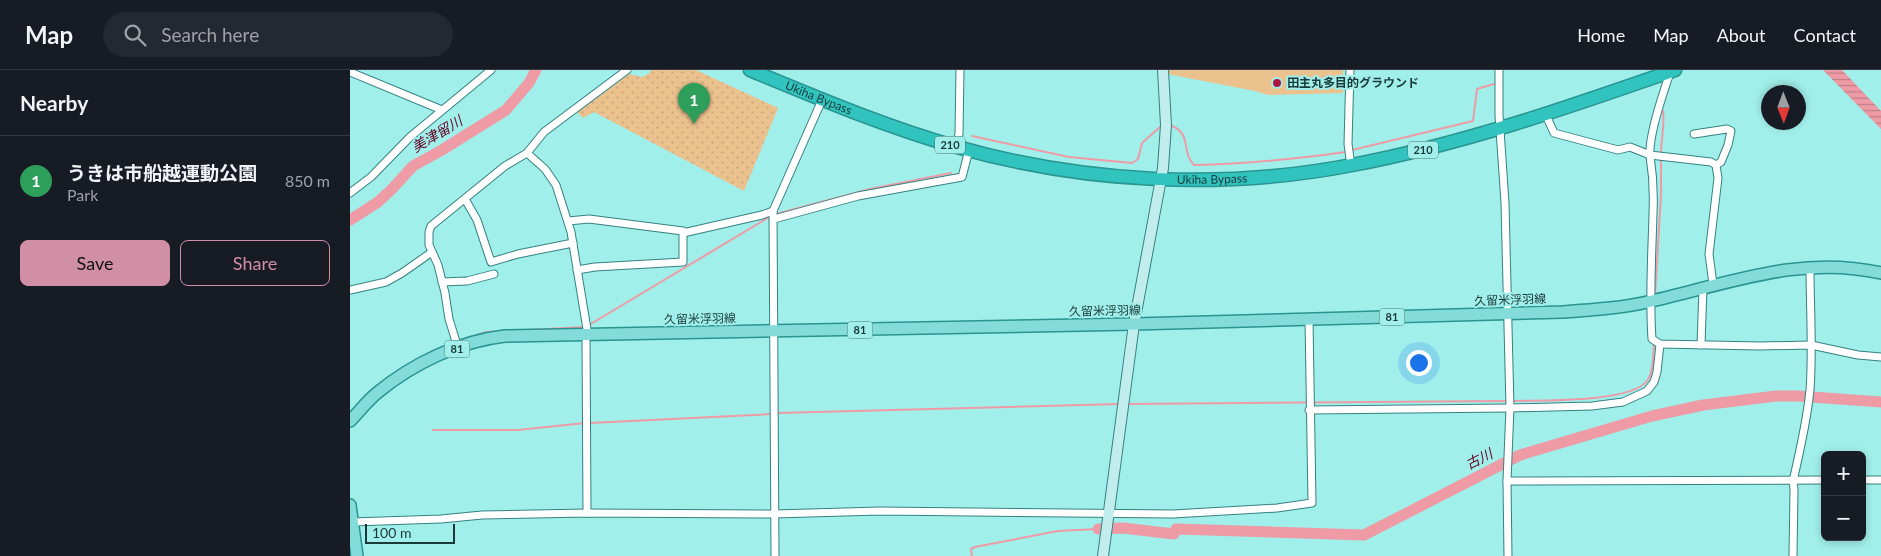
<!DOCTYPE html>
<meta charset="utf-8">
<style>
body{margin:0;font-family:Lato,"Noto Sans JP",sans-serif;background:#242831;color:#f1f3f6}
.controls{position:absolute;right:15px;bottom:15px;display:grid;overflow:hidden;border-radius:8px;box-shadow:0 2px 8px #0003}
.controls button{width:45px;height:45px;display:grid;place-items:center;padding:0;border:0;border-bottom:1px solid #363941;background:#171b24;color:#f1f3f6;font:25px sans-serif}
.compass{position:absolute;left:1411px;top:15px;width:45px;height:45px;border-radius:50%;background:#171b24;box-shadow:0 2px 8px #0003;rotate:179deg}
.scale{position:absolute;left:15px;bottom:12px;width:90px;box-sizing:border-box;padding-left:5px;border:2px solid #1a3a39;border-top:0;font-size:14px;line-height:18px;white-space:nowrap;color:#1a3a39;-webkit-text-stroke:4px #a1efeb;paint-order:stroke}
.you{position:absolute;left:1068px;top:292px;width:18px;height:18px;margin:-12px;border:4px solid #fff;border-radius:50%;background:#1a73e8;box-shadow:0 0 0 8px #1a73e833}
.badge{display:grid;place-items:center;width:32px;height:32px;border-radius:50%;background:#d18fa5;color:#fff;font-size:16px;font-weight:700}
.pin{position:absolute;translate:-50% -41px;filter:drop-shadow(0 1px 2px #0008)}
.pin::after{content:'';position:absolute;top:26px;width:18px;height:15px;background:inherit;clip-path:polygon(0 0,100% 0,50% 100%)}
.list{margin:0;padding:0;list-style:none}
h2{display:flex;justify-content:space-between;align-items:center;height:65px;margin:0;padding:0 20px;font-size:21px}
h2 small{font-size:16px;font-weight:400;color:#9ea1a6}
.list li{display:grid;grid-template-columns:32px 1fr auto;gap:15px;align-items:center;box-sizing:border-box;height:90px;padding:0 20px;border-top:1px solid #363941}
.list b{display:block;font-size:19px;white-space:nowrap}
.list p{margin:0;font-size:16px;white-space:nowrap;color:#9ea1a6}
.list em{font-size:16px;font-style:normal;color:#9ea1a6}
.actions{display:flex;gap:10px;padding:15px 20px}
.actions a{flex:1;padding:11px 0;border:1px solid #d18fa5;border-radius:8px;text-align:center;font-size:18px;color:#d18fa5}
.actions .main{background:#d18fa5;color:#111}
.icon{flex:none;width:28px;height:28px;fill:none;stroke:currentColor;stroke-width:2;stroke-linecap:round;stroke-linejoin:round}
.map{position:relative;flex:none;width:1531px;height:486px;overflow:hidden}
header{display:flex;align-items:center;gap:30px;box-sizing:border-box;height:70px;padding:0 25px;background:#171b24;border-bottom:1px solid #363941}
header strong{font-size:24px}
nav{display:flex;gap:28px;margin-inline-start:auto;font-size:18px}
.search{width:350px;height:45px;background:#242831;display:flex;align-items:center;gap:12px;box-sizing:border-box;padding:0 18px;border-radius:28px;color:#9ea1a6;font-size:19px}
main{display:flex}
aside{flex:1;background:#171b24}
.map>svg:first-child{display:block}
.grass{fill:#ebc18e}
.park{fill:url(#park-dots)}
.water{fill:url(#water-rules)}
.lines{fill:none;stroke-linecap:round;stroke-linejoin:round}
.stream{stroke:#ee9ba5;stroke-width:2}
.river{stroke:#ee9ba5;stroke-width:11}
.street-casing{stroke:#348280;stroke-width:9}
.secondary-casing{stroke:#348280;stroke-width:12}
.primary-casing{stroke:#299490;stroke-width:14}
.highway-casing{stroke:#299490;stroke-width:15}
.street{stroke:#fff;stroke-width:7}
.secondary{stroke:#c1edec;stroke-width:10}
.primary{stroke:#83dcd9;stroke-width:11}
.highway{stroke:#31c4bf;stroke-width:12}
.poi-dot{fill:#aa1542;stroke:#a1efeb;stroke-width:2}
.labels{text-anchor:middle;stroke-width:4;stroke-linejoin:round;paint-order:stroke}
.shield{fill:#a1efeb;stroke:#42706e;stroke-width:1}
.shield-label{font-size:11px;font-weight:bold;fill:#1a3a39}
.poi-label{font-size:12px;font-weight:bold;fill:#1a3a39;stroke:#a1efeb;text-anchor:start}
.street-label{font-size:12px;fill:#1a3a39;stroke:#a1efeb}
.water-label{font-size:14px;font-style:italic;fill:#670123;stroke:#a1efeb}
</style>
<header>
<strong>Map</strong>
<div class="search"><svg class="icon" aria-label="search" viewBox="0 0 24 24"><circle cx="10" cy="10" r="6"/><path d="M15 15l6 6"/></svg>Search here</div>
<nav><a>Home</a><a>Map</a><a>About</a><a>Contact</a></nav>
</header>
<main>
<aside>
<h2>Nearby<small></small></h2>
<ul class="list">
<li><span class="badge" style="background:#2e9e5b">1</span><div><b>うきは市船越運動公園</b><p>Park</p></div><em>850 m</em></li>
</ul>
<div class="actions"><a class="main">Save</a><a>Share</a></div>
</aside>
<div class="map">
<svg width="1531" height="486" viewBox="0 0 1531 486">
<defs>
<pattern id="park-dots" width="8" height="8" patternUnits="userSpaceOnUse" patternTransform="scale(1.25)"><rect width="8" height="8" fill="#ebc18e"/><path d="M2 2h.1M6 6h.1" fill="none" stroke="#c9a77b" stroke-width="1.8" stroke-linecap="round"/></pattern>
<pattern id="water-rules" width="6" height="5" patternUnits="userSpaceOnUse" patternTransform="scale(1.25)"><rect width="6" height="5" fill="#ee9ba5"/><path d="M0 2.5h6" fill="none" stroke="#c07f87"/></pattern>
</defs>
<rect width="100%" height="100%" fill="#a1efeb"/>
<!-- grass -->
<polygon class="grass" points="817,0 993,0 993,23 918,25 905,21 817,4"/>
<!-- park -->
<polygon class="park" points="301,0 346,0 428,38 394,121 244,42 233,48 227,42 279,4 292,7 300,3"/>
<!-- water -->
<polygon class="water" points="1473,0 1492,0 1531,41 1531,59"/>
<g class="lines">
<!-- stream -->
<g class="stream">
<path d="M822,56C842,64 831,82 844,95C895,94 945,89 996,82"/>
<polyline points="622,66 719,87 782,93 788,89 792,73 810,57"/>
<polyline points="1002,80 1123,51 1127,19 1144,14"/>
<path d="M1311,84C1311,69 1315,55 1313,41"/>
<polyline points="426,144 520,119 601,103"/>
<polyline points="1305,226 1311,125 1311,88"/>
<polyline points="239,255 421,146"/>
<polyline points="111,270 137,262 235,257"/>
<polyline points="66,290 95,276"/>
<path d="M1162,331C1190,330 1280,333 1297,311C1304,302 1303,284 1304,273"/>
<polyline points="777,334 1157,331"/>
<polyline points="427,343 769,334"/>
<polyline points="240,353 422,344"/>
<polyline points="83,360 168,360 235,353"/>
<polyline points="622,486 621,479 625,477 708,461 748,459"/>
</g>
<!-- river -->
<g class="river">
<polyline points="0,150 28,132 42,119 63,96 92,80 156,40 179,13 186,0"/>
<polyline points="748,459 773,458 824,464 826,459 1014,465 1170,385 1302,346 1353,335 1426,326 1448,326 1531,332"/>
</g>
<!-- street casing -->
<g class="street-casing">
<g id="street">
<polyline points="1000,0 998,74 1001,96"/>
<polyline points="1149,0 1149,45 1155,133 1160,338 1157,411 1158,486"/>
<path d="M1321,0C1314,20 1298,66 1300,86C1303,105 1304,123 1303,143C1302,185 1299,226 1302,269L1310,274L1410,276L1461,275L1508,285L1531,287"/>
<polyline points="0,2 92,40"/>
<polyline points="1195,43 1204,63 1268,80 1280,77 1300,85 1361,92 1366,95 1368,108 1359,184 1363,214"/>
<polyline points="1344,64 1377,59 1381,61 1378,75 1371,92 1366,95"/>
<polyline points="605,77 609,64 610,0"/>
<polyline points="177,83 195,99 206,115 221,162 237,259 236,266 237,443"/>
<polyline points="0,123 21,107 60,67 141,0"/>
<polyline points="115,129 127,150 141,192 168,184 223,173"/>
<polyline points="424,149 508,126 612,107 619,80"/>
<polyline points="218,151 239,149 333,161 333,163 412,145 423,141"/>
<polyline points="227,200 245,197 333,192 333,163"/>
<polyline points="92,212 117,211 144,204"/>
<polyline points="0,220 36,212 52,203 82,182"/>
<polyline points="1351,275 1353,218"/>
<polyline points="108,278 99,249 95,223 88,195 79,175 79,162 81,156 155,96 177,83 194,62 277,0"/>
<polyline points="959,340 1160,338 1242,336 1273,332 1297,321 1304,312 1307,302 1310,274"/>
<polyline points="1512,410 1531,410"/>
<polyline points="1157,411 1475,410"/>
<polyline points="2,452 91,449 132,445 237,443 424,444 530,441 823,444 927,438 962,433 959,250"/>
<polyline points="425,486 423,141 472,30"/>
<path d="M1443,486L1444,419L1443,411C1450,381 1457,351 1460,320C1463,280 1460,238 1460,198"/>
</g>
</g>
<!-- secondary casing -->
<g class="secondary-casing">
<polyline id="secondary" points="753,486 784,254 813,98 816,55 813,0"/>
</g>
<!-- primary casing -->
<g class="primary-casing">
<g id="primary">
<path d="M0,351C9,342 17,331 27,323C62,294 109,271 155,266L784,254L1212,242C1242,240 1273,238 1302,231C1380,213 1450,185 1531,203"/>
<polyline points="0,435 7,486"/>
</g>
</g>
<!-- highway casing -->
<g class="highway-casing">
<g id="highway">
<path id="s1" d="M400,0C468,28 536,57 607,77C734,113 873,120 1002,95C1113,74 1219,37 1325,0"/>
</g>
</g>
<!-- street -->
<use href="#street" class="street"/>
<!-- secondary -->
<use href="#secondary" class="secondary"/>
<!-- primary -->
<use href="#primary" class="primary"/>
<!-- highway -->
<use href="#highway" class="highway"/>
</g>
<!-- markers -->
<circle class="poi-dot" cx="927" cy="13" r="5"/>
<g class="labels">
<!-- shield labels -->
<g class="shield">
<rect x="585" y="66.5" width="30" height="17" rx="4"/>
<rect x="1058" y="71.5" width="30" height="17" rx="4"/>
<rect x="1029.5" y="238.5" width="25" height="17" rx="4"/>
<rect x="497.5" y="251.5" width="25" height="17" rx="4"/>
<rect x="94.5" y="270.5" width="25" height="17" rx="4"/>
</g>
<g class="shield-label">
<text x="600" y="79">210</text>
<text x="1073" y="84">210</text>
<text x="1042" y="251">81</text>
<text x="510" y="264">81</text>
<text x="107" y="283">81</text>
</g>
<!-- poi labels -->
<g class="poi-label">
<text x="937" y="17">田主丸多目的グラウンド</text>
</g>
<!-- street labels -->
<g class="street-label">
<text dy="4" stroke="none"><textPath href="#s1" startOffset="74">Ukiha Bypass</textPath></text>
<text dy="4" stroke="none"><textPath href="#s1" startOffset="479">Ukiha Bypass</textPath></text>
<text transform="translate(1160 230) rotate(-2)" y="4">久留米浮羽線</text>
<text transform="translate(755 241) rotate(-1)" y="4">久留米浮羽線</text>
<text transform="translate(350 249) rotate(-1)" y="4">久留米浮羽線</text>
</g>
<!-- water labels -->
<g class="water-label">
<text transform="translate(87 64) rotate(-31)" y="5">美津留川</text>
<text transform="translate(1129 389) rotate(-27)" y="5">古川</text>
</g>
</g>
</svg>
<div class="controls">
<button>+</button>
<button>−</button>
</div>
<svg class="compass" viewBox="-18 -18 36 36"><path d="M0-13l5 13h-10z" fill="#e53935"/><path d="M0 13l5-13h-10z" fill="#9ea1a6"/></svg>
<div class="scale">100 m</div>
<div class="you"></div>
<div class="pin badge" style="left:344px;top:54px;background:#2e9e5b">1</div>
</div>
</main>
